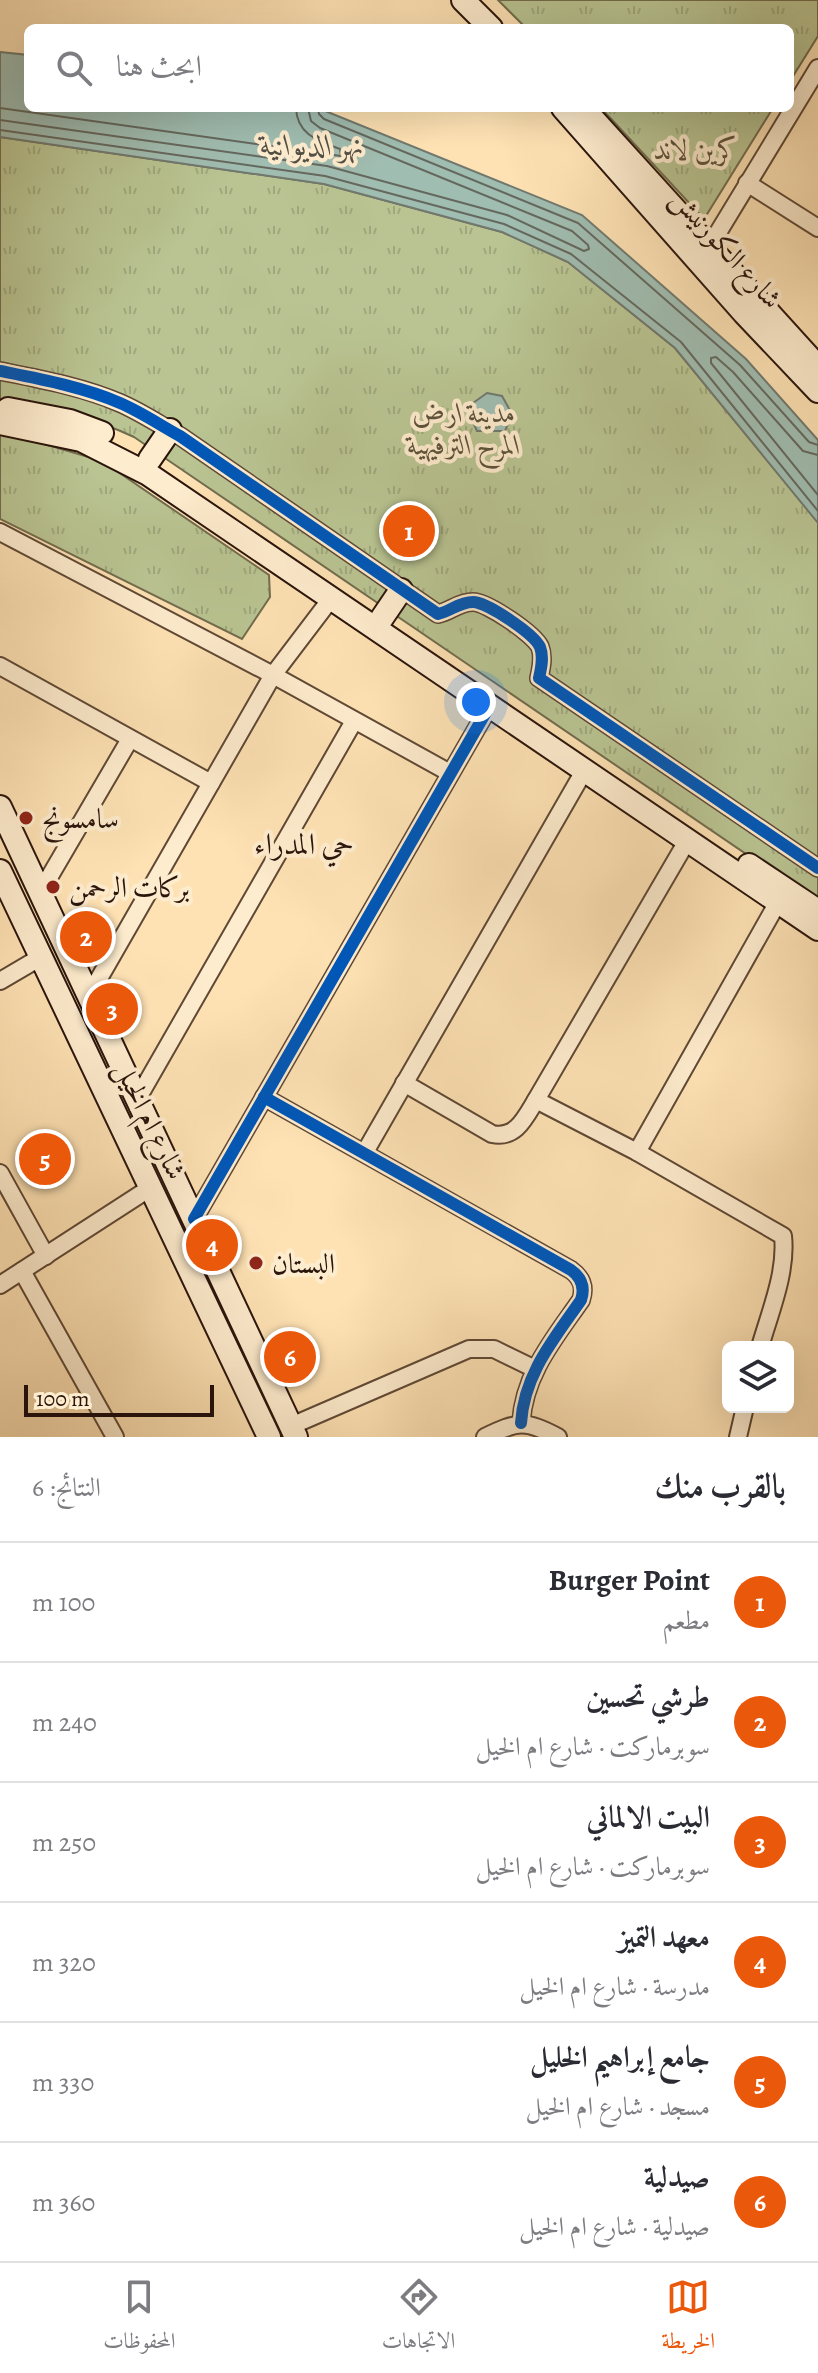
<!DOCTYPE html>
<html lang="ar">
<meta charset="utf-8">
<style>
body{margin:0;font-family:Alegreya,Amiri,serif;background:#f2f2f3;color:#2b2b33;direction:rtl}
.controls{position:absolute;right:24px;bottom:24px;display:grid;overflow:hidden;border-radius:12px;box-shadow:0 8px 32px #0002}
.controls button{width:72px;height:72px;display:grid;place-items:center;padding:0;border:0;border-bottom:2px solid #e1e1e2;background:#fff;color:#2b2b33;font:40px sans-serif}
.scale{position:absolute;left:24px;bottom:20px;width:190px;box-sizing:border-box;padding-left:8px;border:4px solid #2a140b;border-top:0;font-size:22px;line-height:28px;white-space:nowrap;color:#2a140b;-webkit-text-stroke:6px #feecce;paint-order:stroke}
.you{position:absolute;left:476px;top:702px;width:28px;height:28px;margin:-20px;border:6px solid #fff;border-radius:50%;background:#1a73e8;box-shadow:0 0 0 12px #1a73e833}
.badge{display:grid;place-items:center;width:52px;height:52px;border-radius:50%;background:#ea580c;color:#fff;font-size:26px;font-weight:700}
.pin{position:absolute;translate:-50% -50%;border:4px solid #fff;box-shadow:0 2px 8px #0006}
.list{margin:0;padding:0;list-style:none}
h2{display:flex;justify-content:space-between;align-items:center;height:104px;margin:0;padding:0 32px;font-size:34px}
h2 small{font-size:26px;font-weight:400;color:#7c7c81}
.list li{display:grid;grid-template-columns:52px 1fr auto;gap:24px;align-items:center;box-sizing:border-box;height:120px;padding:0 32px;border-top:2px solid #e1e1e2}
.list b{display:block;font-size:30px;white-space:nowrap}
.list p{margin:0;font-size:26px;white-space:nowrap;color:#7c7c81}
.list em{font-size:26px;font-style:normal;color:#7c7c81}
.icon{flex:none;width:44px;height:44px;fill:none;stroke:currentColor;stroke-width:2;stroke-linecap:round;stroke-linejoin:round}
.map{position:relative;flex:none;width:818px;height:1437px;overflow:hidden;direction:ltr}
.search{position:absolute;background:#fff;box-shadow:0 8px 32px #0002;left:24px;right:24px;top:24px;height:88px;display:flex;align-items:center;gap:20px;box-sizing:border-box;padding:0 28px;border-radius:12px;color:#7c7c81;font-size:30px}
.sheet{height:824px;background:#fff}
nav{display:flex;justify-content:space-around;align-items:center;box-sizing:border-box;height:112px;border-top:2px solid #e1e1e2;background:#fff;font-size:22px;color:#7c7c81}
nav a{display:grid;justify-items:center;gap:4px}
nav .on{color:#ea580c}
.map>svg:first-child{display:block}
.grass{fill:url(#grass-tufts);stroke:#726c4e;stroke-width:2}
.water{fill:#a0bdb1;stroke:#71796f;stroke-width:2}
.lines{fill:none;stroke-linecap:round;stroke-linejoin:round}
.shore{stroke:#65685e;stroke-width:2}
.street-casing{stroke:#5f4835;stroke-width:20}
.secondary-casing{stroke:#2a140b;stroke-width:26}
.street{stroke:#feecce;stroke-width:16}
.secondary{stroke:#feecce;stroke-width:22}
.cycleway-casing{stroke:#feecce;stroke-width:17}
.cycleway{stroke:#0057b8;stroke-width:12}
.poi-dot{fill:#8f2418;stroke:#feecce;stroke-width:3}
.labels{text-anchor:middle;stroke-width:8;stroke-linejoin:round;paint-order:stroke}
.park-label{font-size:28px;font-style:italic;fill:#5c523a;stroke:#feecce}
.street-label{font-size:28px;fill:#2a140b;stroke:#feecce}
.poi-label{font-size:28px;fill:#2a140b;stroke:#feecce;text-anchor:start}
.water-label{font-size:30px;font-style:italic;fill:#534f45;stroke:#feecce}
.neighbourhood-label{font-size:30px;fill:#2a140b;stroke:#feecce}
</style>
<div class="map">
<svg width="818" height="1437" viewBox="0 0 818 1437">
<defs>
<pattern id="grass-tufts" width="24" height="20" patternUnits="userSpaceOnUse" patternTransform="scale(2)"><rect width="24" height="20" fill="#b9c492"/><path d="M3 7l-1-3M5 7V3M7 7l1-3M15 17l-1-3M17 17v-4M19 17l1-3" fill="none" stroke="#9fa87d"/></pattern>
</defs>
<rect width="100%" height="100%" fill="#fee2b4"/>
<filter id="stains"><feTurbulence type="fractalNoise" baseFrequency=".0025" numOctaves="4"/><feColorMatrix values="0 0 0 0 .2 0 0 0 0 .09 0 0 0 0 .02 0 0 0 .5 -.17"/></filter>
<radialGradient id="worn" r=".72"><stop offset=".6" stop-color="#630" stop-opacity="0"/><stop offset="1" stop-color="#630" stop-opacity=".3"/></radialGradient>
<!-- grass -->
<g class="grass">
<polygon points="498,0 818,0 818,36 790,81 790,28 526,28"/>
<polygon points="601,108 773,108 704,219"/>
<path d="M0,137L324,184L502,232L568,262L675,348L818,522V903L134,437C92,417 46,408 0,400Z"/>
<polygon points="0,431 102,461 269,575 270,597 242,639 0,519"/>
</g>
<!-- water -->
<g class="water">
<polygon points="0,52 28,55 28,108 318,108 582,215 746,359 818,440 818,523 675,348 568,262 502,232 324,184 0,137"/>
<polygon points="487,393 502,396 512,414 505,431 477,431 471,418 473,403"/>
</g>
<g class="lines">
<!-- shore -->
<g class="shore">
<path d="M0,108L341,156L340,149C319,141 297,135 296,108"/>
<polyline points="318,108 319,114 324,119 578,223 740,365 809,442 818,445"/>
<polyline points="0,120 327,166 507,215 584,251 589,249 588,245 572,231 320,128 311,121 308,108"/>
<polyline points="0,130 325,176 504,224 571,254 681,342 818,511"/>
<polyline points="818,455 803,451 733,372 716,357 711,358 711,363 818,495"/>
</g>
<!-- street casing -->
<g class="street-casing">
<g id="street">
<polyline points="747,183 818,228"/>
<polyline points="705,254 818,68"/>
<path d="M0,371C40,379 83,387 120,403C141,412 160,425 180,436L438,614C451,611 459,602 473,602C487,602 534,634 540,647C544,657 541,669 539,678L818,868"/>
<polyline points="0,532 273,675 450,773"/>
<polyline points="0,666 211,783"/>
<polyline points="40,893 130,739"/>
<polyline points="0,981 41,957"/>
<polyline points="89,996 273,675 330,600"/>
<path d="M404,1083L492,1134C516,1139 525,1118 536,1100L687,841"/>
<path d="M264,1097L571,1270C582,1278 585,1288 581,1300C554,1339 524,1374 521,1423"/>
<polyline points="138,1098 354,721"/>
<path d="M536,1100L637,1152L783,1236C787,1272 770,1312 760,1347"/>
<polyline points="365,1152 584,771"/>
<polyline points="637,1152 778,902"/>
<polyline points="0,1173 46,1256"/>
<polyline points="194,1219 489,707"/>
<polyline points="22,1271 115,1437"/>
<polyline points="0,1285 150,1188"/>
<polyline points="291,1426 469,1349 494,1349 535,1369"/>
<path d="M485,1437C517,1421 526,1420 558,1437"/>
<polyline points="738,1437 745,1407"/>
</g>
</g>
<!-- secondary casing -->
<g class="secondary-casing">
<g id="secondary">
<polyline points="463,0 491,28"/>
<polyline points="563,108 744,313 818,391"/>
<polyline points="583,108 818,367"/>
<polyline points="8,409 70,421 102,433"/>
<polyline points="0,423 81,440 148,474 818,929"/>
<polyline points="150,459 170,430"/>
<polyline points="382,618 401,590"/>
<polyline points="0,807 296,1437"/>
<polyline points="749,865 818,911"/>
<polyline points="0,871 269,1437"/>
</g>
</g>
<!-- street -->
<use href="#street" class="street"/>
<!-- secondary -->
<use href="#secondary" class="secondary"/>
<!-- cycleway casing -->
<g class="cycleway-casing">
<g id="cycleway">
<path d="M0,371C40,379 83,387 120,403C141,412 160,425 180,436L438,614C451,611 459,602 473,602C487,602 534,634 540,647C544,657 541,669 539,678L818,868"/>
<path d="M264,1097L571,1270C582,1278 585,1288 581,1300C554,1339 524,1374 521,1423"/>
<polyline points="194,1219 489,707"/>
</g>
</g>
<!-- cycleway -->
<use href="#cycleway" class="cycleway"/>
</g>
<!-- markers -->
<g class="poi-dot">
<circle cx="26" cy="818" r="8"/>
<circle cx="53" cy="887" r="8"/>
<circle cx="256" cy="1263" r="8"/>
</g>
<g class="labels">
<!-- park labels -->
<g class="park-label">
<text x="697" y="159">كرين لاند</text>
<text x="464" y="422">مدينة ارض<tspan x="464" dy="32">المرح الترفيهية</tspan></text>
</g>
<!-- street labels -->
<g class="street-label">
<text transform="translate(727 248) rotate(48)" y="10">شارع الكورنيش</text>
<text transform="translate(151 1120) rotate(64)" y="10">شارع ام الخيل</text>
</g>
<!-- poi labels -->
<g class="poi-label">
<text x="42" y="828">سامسونج</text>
<text x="69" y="897">بركات الرحمن</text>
<text x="272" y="1273">البستان</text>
</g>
<!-- water labels -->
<g class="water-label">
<text x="312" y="155">نهر الديوانية</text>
</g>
<!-- neighbourhood labels -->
<g class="neighbourhood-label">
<text x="304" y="854">حي المدراء</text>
</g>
</g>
<rect width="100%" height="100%" filter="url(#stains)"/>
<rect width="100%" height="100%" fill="url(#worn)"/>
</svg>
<div class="controls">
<button><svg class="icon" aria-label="layers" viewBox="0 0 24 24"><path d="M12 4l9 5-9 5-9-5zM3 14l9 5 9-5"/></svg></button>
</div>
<div class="scale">100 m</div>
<div class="you"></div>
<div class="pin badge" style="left:409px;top:531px">1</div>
<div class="pin badge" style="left:86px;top:937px">2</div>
<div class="pin badge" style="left:112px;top:1009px">3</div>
<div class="pin badge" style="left:212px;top:1245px">4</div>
<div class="pin badge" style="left:45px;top:1159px">5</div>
<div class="pin badge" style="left:290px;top:1357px">6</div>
<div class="search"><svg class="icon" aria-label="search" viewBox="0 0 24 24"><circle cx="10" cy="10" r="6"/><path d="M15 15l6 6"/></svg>ابحث هنا</div>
</div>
<section class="sheet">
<h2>بالقرب منك<small>النتائج: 6</small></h2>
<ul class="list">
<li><span class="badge">1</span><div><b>Burger Point</b><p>مطعم</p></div><em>100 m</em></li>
<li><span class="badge">2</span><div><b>طرشي تحسين</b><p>سوبرماركت · شارع ام الخيل</p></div><em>240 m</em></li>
<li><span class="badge">3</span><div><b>البيت الالماني</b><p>سوبرماركت · شارع ام الخيل</p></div><em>250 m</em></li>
<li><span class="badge">4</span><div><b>معهد التميز</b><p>مدرسة · شارع ام الخيل</p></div><em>320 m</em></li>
<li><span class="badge">5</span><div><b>جامع إبراهيم الخليل</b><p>مسجد · شارع ام الخيل</p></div><em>330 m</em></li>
<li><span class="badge">6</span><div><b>صيدلية</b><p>صيدلية · شارع ام الخيل</p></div><em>360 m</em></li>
</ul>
</section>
<nav>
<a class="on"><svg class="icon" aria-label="map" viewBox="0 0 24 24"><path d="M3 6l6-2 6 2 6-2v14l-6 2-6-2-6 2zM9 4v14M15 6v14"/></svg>الخريطة</a>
<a><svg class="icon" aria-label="directions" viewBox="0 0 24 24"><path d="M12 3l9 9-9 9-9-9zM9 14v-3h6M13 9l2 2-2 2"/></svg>الاتجاهات</a>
<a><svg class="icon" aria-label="saved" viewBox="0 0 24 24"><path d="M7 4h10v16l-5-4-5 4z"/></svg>المحفوظات</a>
</nav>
